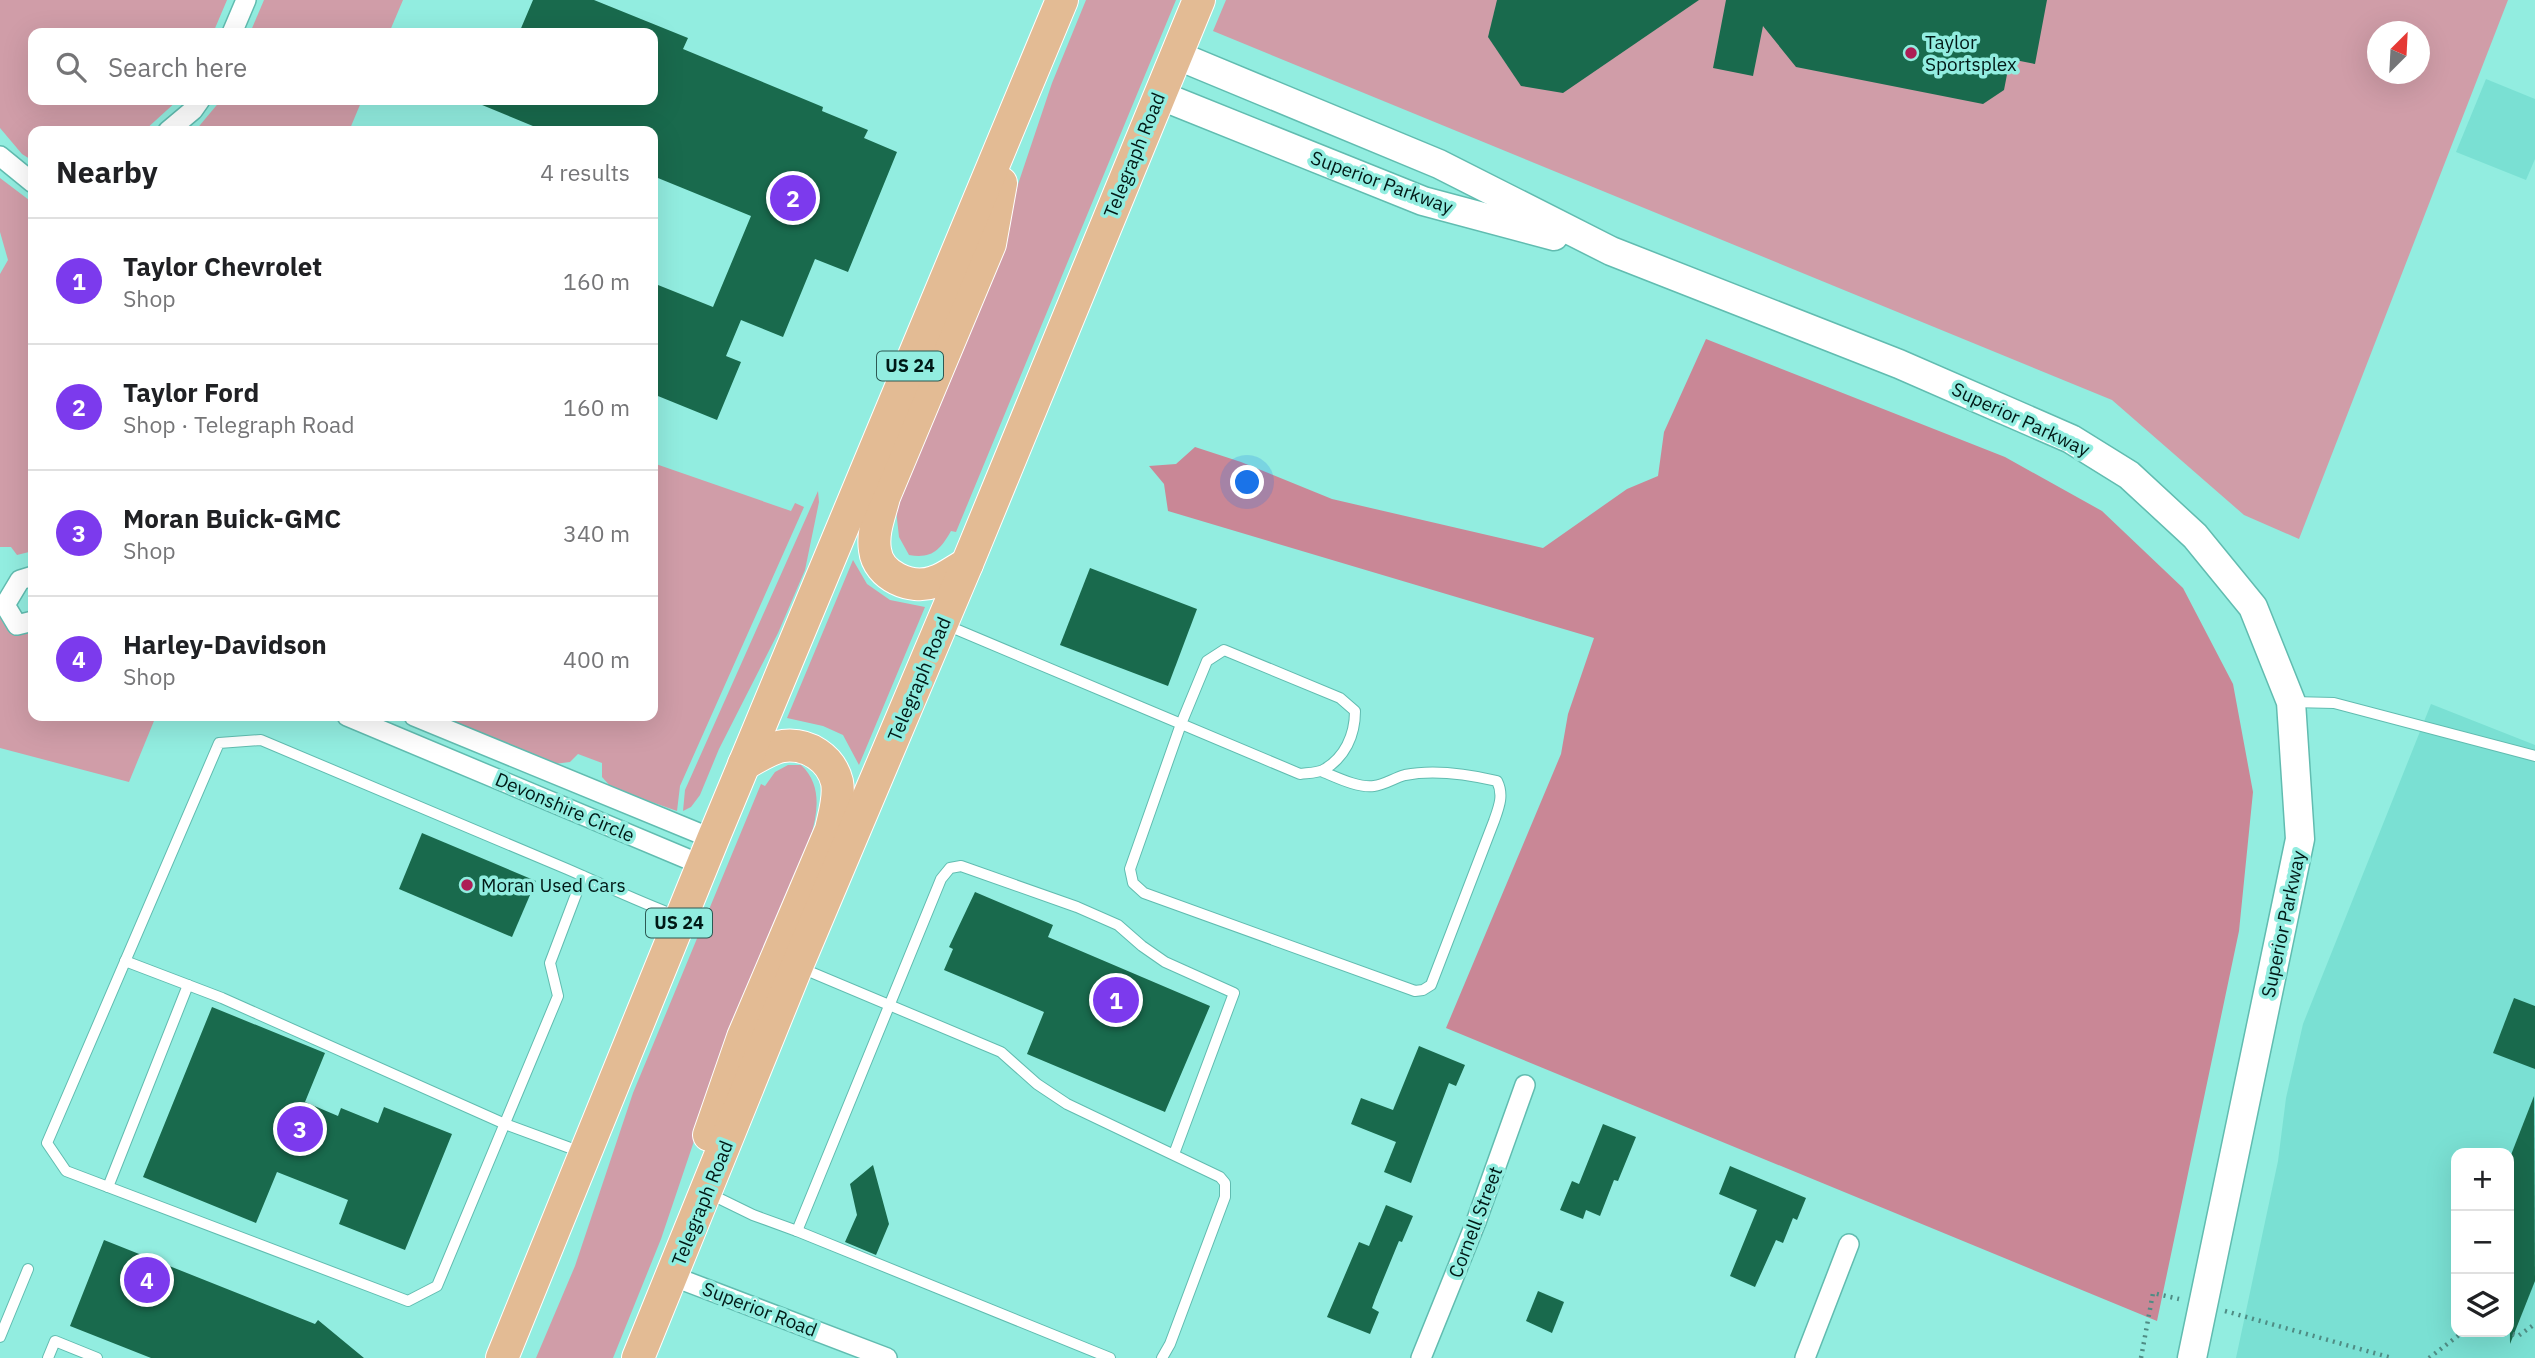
<!DOCTYPE html>
<meta charset="utf-8">
<style>
body{margin:0;font-family:"IBM Plex Sans",sans-serif;background:#f6f6f6;color:#202124}
.controls{position:absolute;right:21px;bottom:21px;display:grid;overflow:hidden;border-radius:14px;box-shadow:0 7px 28px #0002}
.controls button{width:63px;height:63px;display:grid;place-items:center;padding:0;border:0;border-bottom:2px solid #e0e0e0;background:#fff;color:#202124;font:35px sans-serif}
.compass{position:absolute;left:2367px;top:21px;width:63px;height:63px;border-radius:50%;background:#fff;box-shadow:0 7px 28px #0002;rotate:24deg}
.you{position:absolute;left:1248px;top:483px;width:24px;height:24px;margin:-18px;border:5px solid #fff;border-radius:50%;background:#1a73e8;box-shadow:0 0 0 10px #1a73e833}
.badge{display:grid;place-items:center;width:46px;height:46px;border-radius:50%;background:#7c3aed;color:#fff;font-size:23px;font-weight:700}
.pin{position:absolute;translate:-50% -50%;border:4px solid #fff;box-shadow:0 2px 7px #0006}
.list{margin:0;padding:0;list-style:none}
h2{display:flex;justify-content:space-between;align-items:center;height:91px;margin:0;padding:0 28px;font-size:30px}
h2 small{font-size:23px;font-weight:400;color:#757577}
.list li{display:grid;grid-template-columns:46px 1fr auto;gap:21px;align-items:center;box-sizing:border-box;height:126px;padding:0 28px;border-top:2px solid #e0e0e0}
.list b{display:block;font-size:26px;white-space:nowrap}
.list p{margin:0;font-size:23px;white-space:nowrap;color:#757577}
.list em{font-size:23px;font-style:normal;color:#757577}
.icon{flex:none;width:38px;height:38px;fill:none;stroke:currentColor;stroke-width:2;stroke-linecap:round;stroke-linejoin:round}
.map{position:relative;flex:none;width:2535px;height:1358px;overflow:hidden}
.search{position:absolute;background:#fff;box-shadow:0 7px 28px #0002;left:28px;top:28px;width:630px;height:77px;display:flex;align-items:center;gap:18px;box-sizing:border-box;padding:0 24px;border-radius:14px;color:#757577;font-size:26px}
.panel{position:absolute;background:#fff;box-shadow:0 7px 28px #0002;left:28px;top:126px;width:630px;height:595px;border-radius:14px}
.map>svg:first-child{display:block}
.built{fill:#7ae0d3;fill-rule:evenodd}
.green{fill:#d09da8;fill-rule:evenodd}
.forest{fill:#c98796}
.building{fill:#196a4d}
.lines{fill:none;stroke-linecap:round;stroke-linejoin:round}
.lane-casing{stroke:#61bcb0;stroke-width:12}
.street-casing{stroke:#61bcb0;stroke-width:22}
.secondary-casing{stroke:#61bcb0;stroke-width:31}
.primary-casing{stroke:#fff;stroke-width:34}
.path{stroke:#4f8c84;stroke-width:4.5;stroke-dasharray:2 5;stroke-linecap:butt}
.lane{stroke:#fff;stroke-width:10}
.street{stroke:#fff;stroke-width:19}
.secondary{stroke:#fff;stroke-width:28}
.primary{stroke:#e3bb94;stroke-width:32}
.poi-dot{fill:#ad1d55;stroke:#92ede0;stroke-width:2.5}
.labels{text-anchor:middle;stroke-width:7;stroke-linejoin:round;paint-order:stroke}
.shield{fill:#92ede0;stroke:#2c5953;stroke-width:2}
.shield-label{font-size:18px;font-weight:bold;fill:#001916}
.poi-label{font-size:19px;fill:#001916;stroke:#92ede0;text-anchor:start}
.street-label{font-size:19px;fill:#001916;stroke:#92ede0}
</style>
<div class="map">
<svg width="2535" height="1358" viewBox="0 0 2535 1358">
<rect width="100%" height="100%" fill="#92ede0"/>
<!-- built -->
<g class="built">
<polygon points="2486,79 2535,99 2535,159 2526,180 2456,152"/>
<path d="M2431,704L2535,745V1358H2236L2278,1161L2286,1098L2303,1024ZM2456,1153H2509V1332H2456Z"/>
</g>
<!-- green -->
<g class="green">
<polygon points="0,0 227,0 213,33 33,33 33,100 178,100 144,131 33,131 33,161 22,154 0,128"/>
<polygon points="264,0 403,0 389,33 250,33"/>
<path d="M1086,0H1176L956,532L951,531C940,550 932,559 909,555L899,537L896,510L1007,217L1052,83Z"/>
<path d="M1226,0H2508L2299,539L2244,515L2112,400L1213,31ZM2378,32H2420V74H2378Z"/>
<polygon points="221,100 362,100 349,131 195,131"/>
<polygon points="0,178 33,203 33,506 28,507 29,517 33,518 33,551 17,555 11,547 0,547 0,274 8,260 0,232"/>
<polygon points="653,463 791,511 795,503 804,507 680,786 677,811 612,788 602,777 602,763 578,754 570,762 554,764 451,722 449,717 653,716"/>
<polygon points="818,491 819,502 805,570 778,633 719,749 700,795 691,807 683,811 685,790"/>
<polygon points="853,560 867,584 890,600 925,607 859,765 843,735 823,726 787,718"/>
<polygon points="0,614 12,628 33,633 33,716 156,716 129,782 0,748"/>
<path d="M788,765H801C822,784 818,812 811,836L815,838L721,1061L661,1239L613,1358H536L575,1266L633,1093L761,784L765,786L775,772Z"/>
</g>
<!-- forest -->
<polygon class="forest" points="1706,339 2005,457 2102,511 2183,588 2233,684 2253,792 2239,931 2157,1321 1446,1028 1561,754 1568,714 1594,638 1168,511 1164,484 1149,466 1176,464 1195,447 1241,462 1332,499 1543,548 1627,489 1658,476 1664,432"/>
<!-- building -->
<g class="building">
<polygon points="533,0 594,0 688,38 683,49 823,107 822,111 868,130 864,138 897,152 848,272 815,259 783,337 741,320 726,356 741,362 717,420 653,394 653,283 713,307 751,216 653,176 653,131 545,131 470,100 653,100 653,33 519,33"/>
<polygon points="1497,0 1699,0 1563,93 1521,86 1488,37"/>
<polygon points="1726,0 2047,0 2035,64 2010,59 2004,90 1983,104 1796,67 1763,26 1753,76 1713,68"/>
<polygon points="1090,568 1197,609 1168,686 1060,645"/>
<polygon points="422,833 536,881 512,937 399,889"/>
<polygon points="975,892 1053,925 1048,937 1210,1006 1165,1112 1027,1054 1044,1012 944,970 953,949 949,947"/>
<polygon points="2514,998 2535,1006 2535,1069 2493,1053"/>
<polygon points="212,1007 325,1053 305,1102 338,1116 341,1108 378,1123 384,1107 452,1134 405,1250 339,1224 348,1200 277,1172 256,1223 143,1177"/>
<polygon points="1419,1046 1465,1065 1456,1086 1449,1083 1411,1183 1384,1172 1396,1142 1351,1124 1361,1098 1393,1110"/>
<polygon points="2534,1096 2535,1281 2510,1344 2509,1160"/>
<polygon points="1603,1124 1636,1137 1618,1181 1614,1180 1600,1216 1586,1210 1583,1219 1560,1210 1572,1181 1579,1184"/>
<polygon points="873,1165 889,1224 876,1255 845,1242 857,1215 850,1184"/>
<polygon points="1730,1166 1806,1198 1797,1220 1793,1218 1783,1243 1776,1240 1755,1287 1730,1276 1757,1210 1719,1194"/>
<polygon points="1386,1205 1413,1216 1402,1242 1399,1241 1376,1297 1372,1308 1379,1312 1370,1334 1327,1317 1359,1242 1369,1246"/>
<polygon points="104,1240 315,1324 318,1320 364,1358 151,1358 70,1326"/>
<polygon points="1538,1291 1564,1302 1552,1333 1526,1321"/>
</g>
<g class="lines">
<!-- lane casing -->
<g class="lane-casing">
<g id="lane">
<path d="M946,625C1064,675 1182,724 1300,774C1307,773 1317,773 1323,770C1345,758 1355,735 1355,711L1340,698L1224,650L1207,661L1181,724L1130,869L1133,883L1144,893L1415,991L1423,990L1431,985L1494,821C1499,807 1504,795 1497,781C1467,774 1435,769 1405,775C1394,778 1384,785 1374,786C1357,788 1336,777 1321,771"/>
<polyline points="2292,702 2334,703 2535,756"/>
<path d="M583,876L550,963L558,996L437,1286L408,1301L66,1171L47,1143L219,743L261,740L567,869C604,885 639,902 677,916"/>
<polyline points="125,961 222,998 505,1124 581,1152"/>
<polyline points="801,968 1001,1052 1037,1084 1067,1104 1220,1177 1225,1183 1225,1197 1170,1344 1162,1358"/>
<polyline points="108,1187 188,985"/>
<polyline points="710,1194 753,1215 797,1231 941,879 950,868 961,866 1077,907 1118,925 1142,946 1165,962 1234,993 1174,1154"/>
<polyline points="797,1231 1110,1358"/>
<polyline points="0,1337 28,1269"/>
<polyline points="48,1358 55,1341 97,1358"/>
</g>
</g>
<!-- street casing -->
<g class="street-casing">
<g id="street">
<polyline points="232,33 246,0"/>
<polyline points="168,131 193,110 200,100"/>
<polyline points="0,156 33,183"/>
<polyline points="33,576 20,580 5,605 17,625 33,621"/>
<polyline points="347,716 702,865"/>
<polyline points="414,716 713,839"/>
<polyline points="672,1276 887,1358"/>
<polyline points="1421,1358 1476,1222 1525,1085"/>
<polyline points="1805,1358 1849,1244"/>
</g>
</g>
<!-- secondary casing -->
<g class="secondary-casing">
<g id="secondary">
<polyline points="1176,55 1439,164 1611,251 1899,364 2071,439 2129,475 2195,536 2253,607 2291,702 2300,839 2192,1358"/>
<polyline points="1159,95 1423,201 1554,236"/>
</g>
</g>
<!-- primary casing -->
<g class="primary-casing">
<g id="primary">
<path d="M967,564C956,570 945,579 934,582C911,590 878,576 875,550C872,532 880,514 884,497L990,244L1001,183"/>
<path d="M709,1135L743,1037L831,830C834,815 840,798 837,782C831,758 808,743 783,746C770,748 756,758 744,764"/>
<polyline points="502,1358 713,839 1062,0"/>
<polyline points="638,1358 797,966 967,564 1199,0"/>
</g>
</g>
<!-- path -->
<g class="path">
<polyline points="2225,1311 2392,1358"/>
<polyline points="2506,1332 2518,1336 2535,1324"/>
<polyline points="2141,1358 2153,1293 2179,1299"/>
<polyline points="2429,1358 2463,1332"/>
</g>
<!-- lane -->
<use href="#lane" class="lane"/>
<!-- street -->
<use href="#street" class="street"/>
<!-- secondary -->
<use href="#secondary" class="secondary"/>
<!-- primary -->
<use href="#primary" class="primary"/>
</g>
<!-- markers -->
<g class="poi-dot">
<circle cx="1911" cy="53" r="7"/>
<circle cx="467" cy="885" r="7"/>
</g>
<g class="labels">
<!-- shield labels -->
<g class="shield">
<rect x="877" y="351.5" width="66" height="29" rx="5"/>
<rect x="646" y="908.5" width="66" height="29" rx="5"/>
</g>
<g class="shield-label">
<text x="910" y="372">US 24</text>
<text x="679" y="929">US 24</text>
</g>
<!-- poi labels -->
<g class="poi-label">
<text x="1925" y="49">Taylor<tspan x="1925" dy="22">Sportsplex</tspan></text>
<text x="481" y="892">Moran Used Cars</text>
</g>
<!-- street labels -->
<g class="street-label">
<text transform="translate(1134 155) rotate(-68)" y="7">Telegraph Road</text>
<text transform="translate(1382 182) rotate(20)" y="7">Superior Parkway</text>
<text transform="translate(2021 419) rotate(25)" y="7">Superior Parkway</text>
<text transform="translate(919 679) rotate(-67)" y="7">Telegraph Road</text>
<text transform="translate(565 807) rotate(23)" y="7">Devonshire Circle</text>
<text transform="translate(2283 924) rotate(-78)" y="7">Superior Parkway</text>
<text transform="translate(702 1203) rotate(-68)" y="7">Telegraph Road</text>
<text transform="translate(1475 1222) rotate(-69)" y="7">Cornell Street</text>
<text transform="translate(760 1309) rotate(21)" y="7">Superior Road</text>
</g>
</g>
</svg>
<div class="controls">
<button>+</button>
<button>−</button>
<button><svg class="icon" aria-label="layers" viewBox="0 0 24 24"><path d="M12 4l9 5-9 5-9-5zM3 14l9 5 9-5"/></svg></button>
</div>
<svg class="compass" viewBox="-18 -18 36 36"><path d="M0-13l5 13h-10z" fill="#e53935"/><path d="M0 13l5-13h-10z" fill="#757577"/></svg>
<div class="you"></div>
<div class="pin badge" style="left:1116px;top:1000px">1</div>
<div class="pin badge" style="left:793px;top:198px">2</div>
<div class="pin badge" style="left:300px;top:1129px">3</div>
<div class="pin badge" style="left:147px;top:1280px">4</div>
<div class="search"><svg class="icon" aria-label="search" viewBox="0 0 24 24"><circle cx="10" cy="10" r="6"/><path d="M15 15l6 6"/></svg>Search here</div>
<section class="panel">
<h2>Nearby<small>4 results</small></h2>
<ul class="list">
<li><span class="badge">1</span><div><b>Taylor Chevrolet</b><p>Shop</p></div><em>160 m</em></li>
<li><span class="badge">2</span><div><b>Taylor Ford</b><p>Shop · Telegraph Road</p></div><em>160 m</em></li>
<li><span class="badge">3</span><div><b>Moran Buick-GMC</b><p>Shop</p></div><em>340 m</em></li>
<li><span class="badge">4</span><div><b>Harley-Davidson</b><p>Shop</p></div><em>400 m</em></li>
</ul>
</section>
</div>
